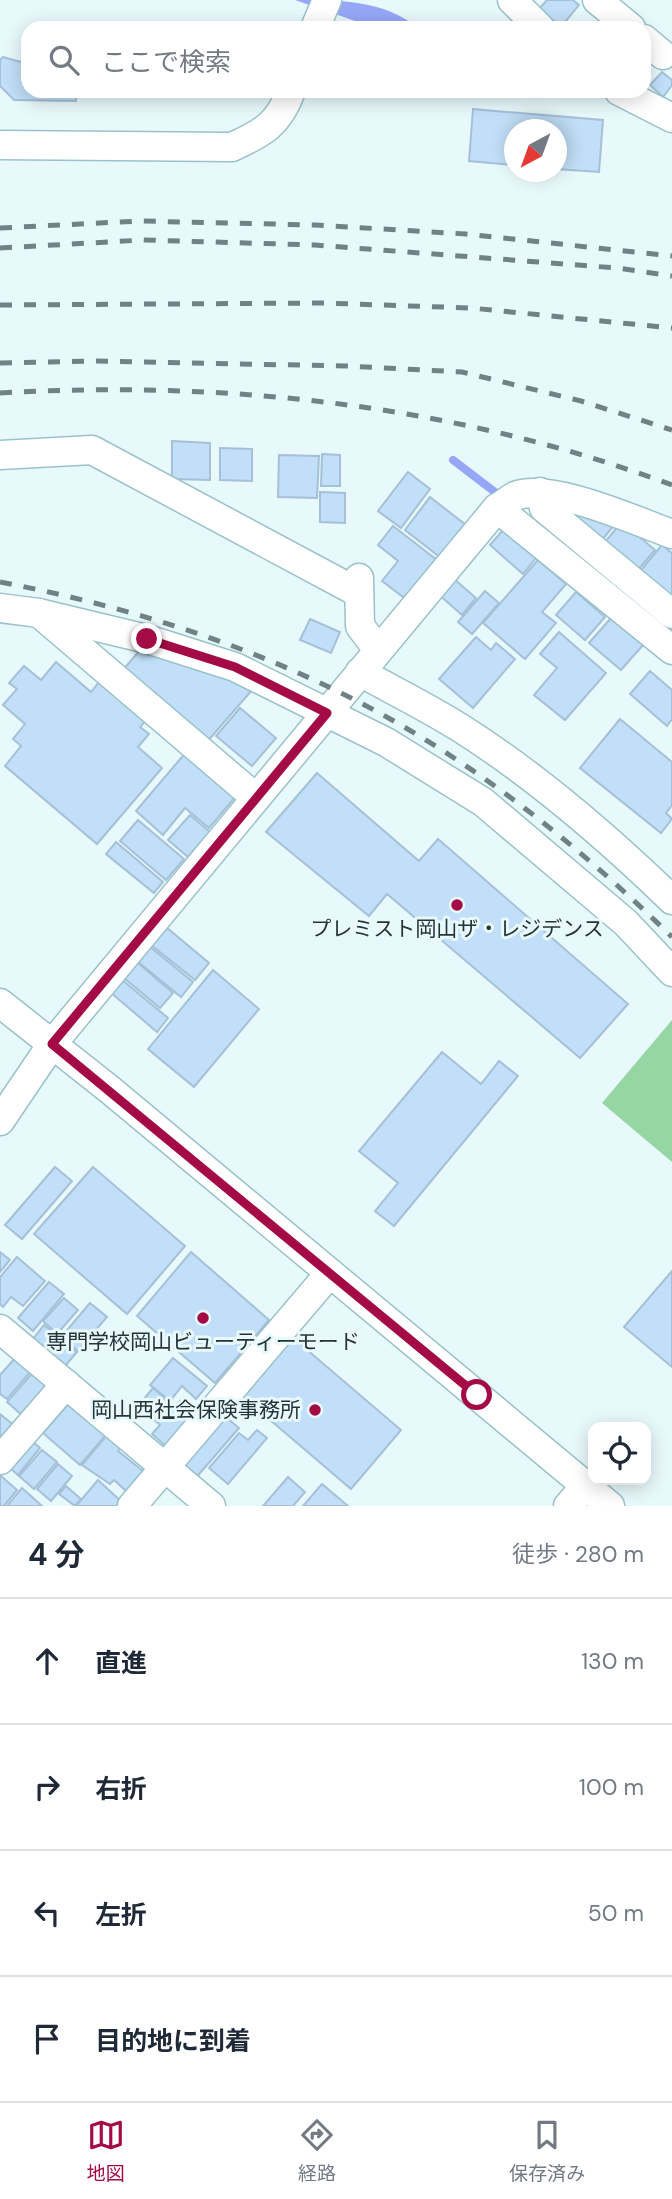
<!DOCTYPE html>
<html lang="ja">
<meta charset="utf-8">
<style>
body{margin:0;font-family:"DM Sans","Noto Sans JP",sans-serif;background:#f6f6f7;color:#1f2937}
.controls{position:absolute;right:21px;bottom:21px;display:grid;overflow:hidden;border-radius:14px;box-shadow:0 4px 18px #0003}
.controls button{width:63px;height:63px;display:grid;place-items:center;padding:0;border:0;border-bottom:2px solid #e0e1e3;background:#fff;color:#1f2937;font:35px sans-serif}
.compass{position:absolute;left:504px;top:119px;width:63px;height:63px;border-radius:50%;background:#fff;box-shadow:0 4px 18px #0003;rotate:221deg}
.stop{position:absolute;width:21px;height:21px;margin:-16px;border:5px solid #a30a46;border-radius:50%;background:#fff}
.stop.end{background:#a30a46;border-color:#fff;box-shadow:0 2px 7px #0008}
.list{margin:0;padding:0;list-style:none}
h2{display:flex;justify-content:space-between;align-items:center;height:91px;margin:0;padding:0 28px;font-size:30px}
h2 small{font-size:23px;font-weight:400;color:#747a83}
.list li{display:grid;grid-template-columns:46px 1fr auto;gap:21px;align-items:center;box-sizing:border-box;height:126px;padding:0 28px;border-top:2px solid #e0e1e3}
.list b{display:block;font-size:26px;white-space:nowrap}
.list em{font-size:23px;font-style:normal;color:#747a83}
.icon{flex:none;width:38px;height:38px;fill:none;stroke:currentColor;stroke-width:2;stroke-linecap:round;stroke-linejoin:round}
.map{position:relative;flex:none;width:672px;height:1506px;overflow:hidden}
.search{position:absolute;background:#fff;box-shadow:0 4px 18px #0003;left:21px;right:21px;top:21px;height:77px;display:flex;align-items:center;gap:18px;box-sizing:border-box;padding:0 24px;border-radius:21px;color:#747a83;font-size:26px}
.sheet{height:595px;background:#fff}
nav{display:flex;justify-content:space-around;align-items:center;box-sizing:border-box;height:98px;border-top:2px solid #e0e1e3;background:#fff;font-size:19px;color:#747a83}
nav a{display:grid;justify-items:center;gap:4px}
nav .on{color:#a30a46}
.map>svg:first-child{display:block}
.green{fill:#96d5a4}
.water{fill:#97a7f8}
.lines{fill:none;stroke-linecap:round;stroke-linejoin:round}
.stream{stroke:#97a7f8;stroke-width:8}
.building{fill:#c1dff8;stroke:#a5c0d7;stroke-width:2}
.minor-casing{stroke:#9ac2cb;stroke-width:31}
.minor{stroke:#fff;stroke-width:28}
.rail{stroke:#718285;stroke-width:5;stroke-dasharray:12 12;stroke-linecap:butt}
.route{stroke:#a30a46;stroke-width:9}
.poi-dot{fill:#a30a46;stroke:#e8f9fc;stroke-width:2.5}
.labels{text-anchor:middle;stroke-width:6;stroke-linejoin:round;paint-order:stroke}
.poi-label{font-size:21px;fill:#243437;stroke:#e8f9fc}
</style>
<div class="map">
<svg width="672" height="1506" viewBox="0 0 672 1506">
<rect width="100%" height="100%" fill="#e8f9fc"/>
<!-- green -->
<polygon class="green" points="672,1020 672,1162 602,1103"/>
<!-- water -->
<path class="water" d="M295,0C339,0 384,0 418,28H375Z"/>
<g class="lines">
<!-- stream -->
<polyline class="stream" points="453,460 504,499"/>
</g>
<!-- building -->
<g class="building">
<polygon points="547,0 573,0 579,5 561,27 539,9"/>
<polygon points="3,57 28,64 28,91 76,91 76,101 14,100 0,86 0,60"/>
<polygon points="662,72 672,80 672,85 663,97 650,85"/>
<polygon points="473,109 603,120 599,172 556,169 556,130 514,130 514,165 469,161"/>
<polygon points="172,441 210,443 210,480 172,479"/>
<polygon points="220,448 252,449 252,481 220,480"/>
<polygon points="322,454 340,455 340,486 321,486"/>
<polygon points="279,455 319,456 317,498 278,497"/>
<polygon points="408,472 430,489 401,528 378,511"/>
<polygon points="320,492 345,493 345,523 320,522"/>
<polygon points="430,497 466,525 441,558 405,530"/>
<polygon points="567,509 616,523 602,540"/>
<polygon points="622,522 655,550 637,571 604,543"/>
<polygon points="393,526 437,560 407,600 382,581 398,561 378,545"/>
<polygon points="503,530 536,558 523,574 490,545"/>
<polygon points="662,545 672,553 672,597 641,570"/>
<polygon points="538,560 566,584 542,612 556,623 525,659 483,623"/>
<polygon points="453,578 476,598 462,615 438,594"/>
<polygon points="485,591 499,603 472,634 458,622"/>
<polygon points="576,592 605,617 585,640 556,615"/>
<polygon points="611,618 643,645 621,670 589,643"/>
<polygon points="310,619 340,632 331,653 300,640"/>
<polygon points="559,632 606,673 565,720 534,695 557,668 540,654"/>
<polygon points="476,637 491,650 496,643 515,659 473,708 439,679"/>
<polygon points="146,643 233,674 252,690 206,743 122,671"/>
<polygon points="56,662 91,692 103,677 149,717 140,727 149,734 138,747 162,768 97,844 5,766 21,746 13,739 25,724 3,705 17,689 9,683 24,666 41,680"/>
<polygon points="650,671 672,690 672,719 667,726 630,694"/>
<polygon points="240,708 276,738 252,766 216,736"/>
<polygon points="620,719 672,762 672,805 666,813 672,819 661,833 580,768"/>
<polygon points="187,751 237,795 209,828 185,808 163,835 136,811"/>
<polygon points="317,773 419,861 438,839 628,1004 580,1058 387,894 369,916 266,832"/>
<polygon points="190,815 210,832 188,857 168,840"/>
<polygon points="138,820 184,859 166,880 120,841"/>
<polygon points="116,842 163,882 154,893 106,854"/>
<polygon points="166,927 209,963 195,980 151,945"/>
<polygon points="149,946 193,982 181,997 137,961"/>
<polygon points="137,962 173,993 160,1008 124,978"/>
<polygon points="213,970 259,1009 194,1087 148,1049"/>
<polygon points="121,979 168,1018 157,1032 110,992"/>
<polygon points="442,1052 481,1084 499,1061 518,1076 394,1226 375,1211 398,1183 359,1151"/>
<polygon points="55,1167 72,1181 22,1239 5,1225"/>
<polygon points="93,1167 185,1246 127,1314 34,1234"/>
<polygon points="0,1252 10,1260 0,1272"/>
<polygon points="191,1252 269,1320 215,1383 137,1316"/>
<polygon points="17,1257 45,1281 23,1306 11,1297 3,1307 0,1304 0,1277"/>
<polygon points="672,1271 672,1367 624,1327"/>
<polygon points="49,1282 64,1294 33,1331 18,1318"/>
<polygon points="64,1298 78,1310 57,1334 43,1321"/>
<polygon points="90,1303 107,1317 78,1351 61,1337"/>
<polygon points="44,1325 77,1352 61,1371 29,1344"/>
<polygon points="292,1337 401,1430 351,1489 242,1396"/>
<polygon points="16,1357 32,1370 7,1399 0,1394 0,1375"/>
<polygon points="173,1358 207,1386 196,1399 182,1386 170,1401 150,1385"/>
<polygon points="35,1370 52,1384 24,1417 7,1402"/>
<polygon points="153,1388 175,1407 180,1401 197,1416 169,1449 152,1434 160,1425 138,1406"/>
<polygon points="69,1403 106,1435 80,1465 43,1433"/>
<polygon points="220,1412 239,1428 194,1480 175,1464"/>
<polygon points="0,1414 16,1427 0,1446"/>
<polygon points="257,1430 267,1438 228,1484 209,1468 239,1433 248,1440"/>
<polygon points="107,1435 121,1447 118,1451 143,1471 126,1491 114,1480 110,1484 82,1465"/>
<polygon points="27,1437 40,1448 18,1475 4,1463"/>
<polygon points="42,1450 57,1462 34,1489 19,1476"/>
<polygon points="58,1464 72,1476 51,1501 37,1489"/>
<polygon points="0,1475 17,1490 4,1506 0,1506"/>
<polygon points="288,1477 305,1492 293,1506 263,1506"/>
<polygon points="98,1480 123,1503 120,1506 76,1506"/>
<polygon points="322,1484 348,1506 303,1506"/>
<polygon points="66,1486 81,1499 75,1506 59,1494"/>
<polygon points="22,1488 42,1506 7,1506"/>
</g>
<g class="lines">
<!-- minor casing -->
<g class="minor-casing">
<g id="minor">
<polyline points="512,0 540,28"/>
<polyline points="597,0 631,28"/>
<polyline points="315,28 327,0"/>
<polyline points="644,39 663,55"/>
<polyline points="619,91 672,118"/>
<path d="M0,145L232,147C263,133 279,124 291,91"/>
<polyline points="0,455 92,450 359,593"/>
<polyline points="540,492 544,508 672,614"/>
<polyline points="497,508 672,650"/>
<polyline points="359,578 360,626 378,650"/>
<polyline points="0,608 39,613 256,798"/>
<polyline points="39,613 147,639 235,667 386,742 483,802 626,923 672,972"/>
<path d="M360,672C394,691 429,708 462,729C539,778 607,837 672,900"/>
<polyline points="0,1003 109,1089 610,1506"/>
<path d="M0,1121L52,1044L497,508C503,505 509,499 515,496C550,482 636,521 672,534"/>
<polyline points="0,1329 211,1506"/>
<polyline points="0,1460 66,1384"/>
<polyline points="132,1506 330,1273"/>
<polyline points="568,1506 585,1486"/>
</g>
</g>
<!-- minor -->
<use href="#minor" class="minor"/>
<!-- rail -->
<g class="rail">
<polyline points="0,228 140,221 315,225 466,234 672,256"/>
<polyline points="0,248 143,240 315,245 617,268 672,276"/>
<polyline points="0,305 322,303 471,308 672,328"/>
<polyline points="0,363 91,361 346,366 462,372 581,401 672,430"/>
<path d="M0,393C229,380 457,405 672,485"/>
<path d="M0,582C116,604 235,640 341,693C465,754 574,841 672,937"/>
</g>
</g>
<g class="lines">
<!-- route -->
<polyline class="route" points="147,639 235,667 327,713 52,1044 477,1395"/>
</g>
<!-- markers -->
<g class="poi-dot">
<circle cx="457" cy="905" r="7"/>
<circle cx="203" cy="1318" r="7"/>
<circle cx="315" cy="1410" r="7"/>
</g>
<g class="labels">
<!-- poi labels -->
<g class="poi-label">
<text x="457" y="936">プレミスト岡山ザ・レジデンス</text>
<text x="203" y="1349">専門学校岡山ビューティーモード</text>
<text x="301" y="1417" text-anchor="end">岡山西社会保険事務所</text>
</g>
</g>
</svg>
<div class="controls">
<button><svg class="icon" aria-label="locate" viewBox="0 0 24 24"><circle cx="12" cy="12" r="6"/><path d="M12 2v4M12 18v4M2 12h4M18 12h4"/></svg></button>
</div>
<svg class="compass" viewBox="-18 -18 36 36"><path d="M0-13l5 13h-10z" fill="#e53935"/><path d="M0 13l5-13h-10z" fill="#747a83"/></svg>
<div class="stop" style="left:477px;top:1395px"></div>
<div class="stop end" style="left:147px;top:639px"></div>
<div class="search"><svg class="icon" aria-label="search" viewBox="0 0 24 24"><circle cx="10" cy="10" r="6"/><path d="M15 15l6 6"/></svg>ここで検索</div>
</div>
<section class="sheet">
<h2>4 分<small>徒歩 · 280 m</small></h2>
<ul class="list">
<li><svg class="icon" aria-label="ahead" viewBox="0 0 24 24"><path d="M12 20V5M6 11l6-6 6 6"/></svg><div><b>直進</b></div><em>130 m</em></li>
<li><svg class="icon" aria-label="right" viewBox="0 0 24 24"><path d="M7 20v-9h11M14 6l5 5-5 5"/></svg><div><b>右折</b></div><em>100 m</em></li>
<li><svg class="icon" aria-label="left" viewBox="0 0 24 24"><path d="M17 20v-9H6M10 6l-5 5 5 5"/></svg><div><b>左折</b></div><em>50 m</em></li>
<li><svg class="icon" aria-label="arrive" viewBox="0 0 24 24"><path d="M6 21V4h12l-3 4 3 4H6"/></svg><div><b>目的地に到着</b></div></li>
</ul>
</section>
<nav>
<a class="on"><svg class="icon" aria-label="map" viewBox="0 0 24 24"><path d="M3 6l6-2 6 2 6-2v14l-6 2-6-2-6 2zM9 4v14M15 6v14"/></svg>地図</a>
<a><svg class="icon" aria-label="directions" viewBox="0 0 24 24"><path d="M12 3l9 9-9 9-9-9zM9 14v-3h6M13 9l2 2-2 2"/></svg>経路</a>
<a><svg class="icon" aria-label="saved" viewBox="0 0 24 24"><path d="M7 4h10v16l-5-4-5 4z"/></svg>保存済み</a>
</nav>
